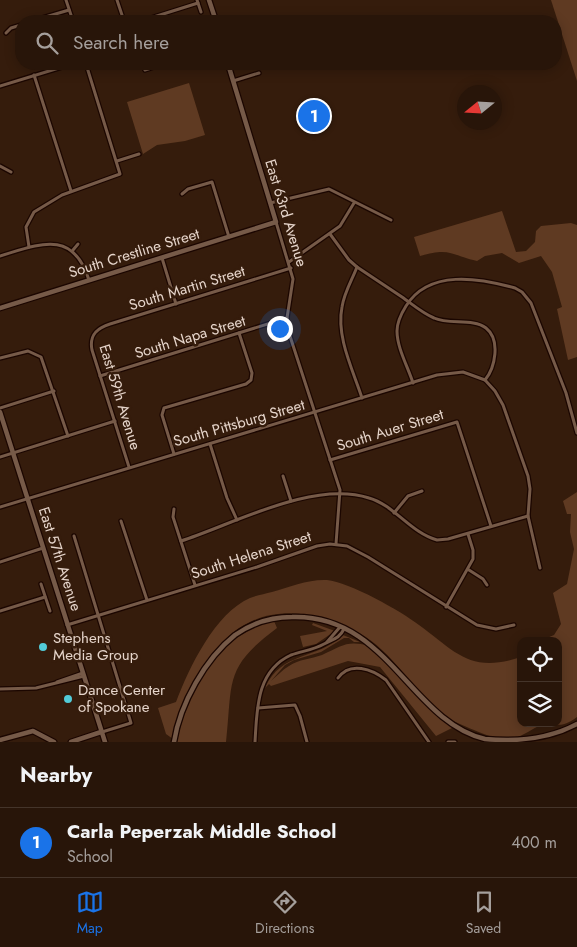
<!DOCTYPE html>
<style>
body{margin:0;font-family:Jost,sans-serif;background:#301e12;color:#f1f3f6}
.controls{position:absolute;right:15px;bottom:15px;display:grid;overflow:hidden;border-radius:10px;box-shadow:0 2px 12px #0003}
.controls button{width:45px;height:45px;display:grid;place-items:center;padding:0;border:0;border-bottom:1px solid #44342a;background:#281509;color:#f1f3f6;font:25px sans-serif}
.compass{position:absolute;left:457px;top:85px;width:45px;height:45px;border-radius:50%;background:#281509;box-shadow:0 2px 12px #0003;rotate:252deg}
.you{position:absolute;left:279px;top:328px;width:18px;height:18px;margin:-12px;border:4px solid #fff;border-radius:50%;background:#1a73e8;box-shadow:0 0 0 8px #1a73e833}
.badge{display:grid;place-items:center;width:32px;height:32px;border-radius:50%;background:#1a73e8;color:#fff;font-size:16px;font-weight:700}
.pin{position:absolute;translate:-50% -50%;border:2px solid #fff;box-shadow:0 1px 5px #0006}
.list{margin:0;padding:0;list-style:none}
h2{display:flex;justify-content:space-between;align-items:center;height:65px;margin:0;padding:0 20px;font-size:21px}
h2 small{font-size:16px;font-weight:400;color:#a59f9c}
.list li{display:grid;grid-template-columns:32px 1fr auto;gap:15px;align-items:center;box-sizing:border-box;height:70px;padding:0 20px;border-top:1px solid #44342a}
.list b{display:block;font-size:19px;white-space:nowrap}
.list p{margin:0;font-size:16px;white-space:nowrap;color:#a59f9c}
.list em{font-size:16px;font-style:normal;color:#a59f9c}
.icon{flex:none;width:28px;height:28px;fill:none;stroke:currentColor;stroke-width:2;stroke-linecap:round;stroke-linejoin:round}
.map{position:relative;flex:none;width:577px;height:742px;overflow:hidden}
.search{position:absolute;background:#281509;box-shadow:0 2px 12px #0003;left:15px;right:15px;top:15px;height:55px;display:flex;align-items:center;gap:12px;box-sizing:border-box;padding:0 18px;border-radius:20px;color:#a59f9c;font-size:19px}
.sheet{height:135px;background:#281509}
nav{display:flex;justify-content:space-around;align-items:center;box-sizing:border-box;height:70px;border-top:1px solid #44342a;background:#281509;font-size:14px;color:#a59f9c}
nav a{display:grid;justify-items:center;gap:2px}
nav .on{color:#1a73e8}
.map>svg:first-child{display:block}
.green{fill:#5f3a22}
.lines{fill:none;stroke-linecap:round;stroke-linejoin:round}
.street-casing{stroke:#1b0600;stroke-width:5.5}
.secondary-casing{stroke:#1b0600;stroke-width:7}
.street{stroke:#765a48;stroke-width:3}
.secondary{stroke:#765a48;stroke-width:4.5}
.poi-dot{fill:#52cbd8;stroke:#351c0c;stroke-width:2}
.labels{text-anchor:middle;stroke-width:5;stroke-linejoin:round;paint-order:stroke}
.street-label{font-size:15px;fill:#e6d5cb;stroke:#351c0c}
.poi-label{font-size:15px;fill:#e6d5cb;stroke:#351c0c;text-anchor:start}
</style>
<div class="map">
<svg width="577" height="742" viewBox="0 0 577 742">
<rect width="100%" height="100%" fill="#351c0c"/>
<!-- green -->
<g class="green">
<polygon points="551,0 577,0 577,81"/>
<polygon points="189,83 205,135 185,141 157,145 143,154 127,102"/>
<path d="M502,211L516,252L526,251L535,242L536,231L541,226L571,223L577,225V357L568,360L557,309L562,307L552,272L541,256L519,263L502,253L485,256L477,261C451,255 450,247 420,256L414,237Z"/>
<path d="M577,492V717C558,731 557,721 542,725C532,728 524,736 514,738C501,741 485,735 474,730C464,726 452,721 443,715C412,691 394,652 359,633C327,615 284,605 250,622C210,641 180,698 173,739L166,734L158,708L176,702C189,668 215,613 250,598C257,595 265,594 272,592C289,587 309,579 327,580C349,582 401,611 419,625C456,652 470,674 521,657V723H558V641H540L554,635L561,624L553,593L567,584L574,549L570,532L571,514H567L563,501Z"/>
<path d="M274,621L277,628C223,668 233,682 226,742H177C187,691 221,632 274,621Z"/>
<polygon points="313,623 335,631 316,644 303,647 300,636 327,631 312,625"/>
<path d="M343,635L360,642H354L349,638H344L321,652L294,660L285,665L271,681C277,676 282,670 289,666C299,659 311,659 322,655C342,646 347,640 369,646L434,712L454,727L436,736L380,667L348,661L271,686L269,684L265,688C281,651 317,660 343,635Z"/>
</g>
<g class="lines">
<!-- street casing -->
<g class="street-casing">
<g id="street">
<polyline points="66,0 73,21"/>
<polyline points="117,0 124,21"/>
<polyline points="197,0 201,12"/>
<polyline points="32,21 69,10"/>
<polyline points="141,21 198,3"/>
<polyline points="6,33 11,28 21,25"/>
<polyline points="142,64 145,70 164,64"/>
<polyline points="34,75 71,191"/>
<polyline points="233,81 259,73"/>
<polyline points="0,86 72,64"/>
<polyline points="117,161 139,154"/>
<polyline points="0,166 11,172"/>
<polyline points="182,194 188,189 212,182 229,237"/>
<polyline points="270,203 329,189 391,220"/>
<polyline points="276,222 293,279 287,318 288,330 340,490 336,544"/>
<path d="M330,234L349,260L357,267C372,277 387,287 402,297C412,304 422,313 434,318C449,325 473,318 486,328C501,340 495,368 485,380L495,391L503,405L528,476L530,489L528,516L540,568"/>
<polyline points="29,247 26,227 34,212 62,195 120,174 86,64"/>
<polyline points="73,250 78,244"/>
<path d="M0,256C40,244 73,229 89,280"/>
<polyline points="162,258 176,304"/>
<polyline points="289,262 340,226 354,203"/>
<path d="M357,267C352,280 344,293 342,307C336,337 353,370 362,398"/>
<polyline points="0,358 28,351 41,357 68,436"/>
<polyline points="100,376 287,318"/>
<path d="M413,383C408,367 397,348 397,331C397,322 401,314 406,306C429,269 479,278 515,288L522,292L531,303L566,393L577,433"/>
<polyline points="0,408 54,391"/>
<polyline points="210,444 227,498 237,520"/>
<polyline points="174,454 162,415 164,408 246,384 251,380 252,373 239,333"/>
<polyline points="0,457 115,421"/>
<polyline points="330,460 457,422 491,526"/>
<path d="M129,467L92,350C89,335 97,328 110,324L291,268"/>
<polyline points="283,476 291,501"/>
<polyline points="0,507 437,375 463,372 485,380"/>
<polyline points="174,509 173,517 195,585"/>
<polyline points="394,513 408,496 422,491"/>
<polyline points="121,521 147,600"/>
<polyline points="74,536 131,723 102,732"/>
<path d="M181,541C234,524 312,480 369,498C394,505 411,533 437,540L448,539L528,516"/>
<polyline points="0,562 43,548"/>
<polyline points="469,570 483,579 487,585"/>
<polyline points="41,584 50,611"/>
<polyline points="446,607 473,559 473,550 468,534"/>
<polyline points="0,611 45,597"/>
<polyline points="67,625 257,567 317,546 330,544 347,546 368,557 477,625 496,629 514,625"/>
<polyline points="327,642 340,627"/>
<path d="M338,678C350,661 372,669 386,680L429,742"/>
<polyline points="57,682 83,673"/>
<polyline points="0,689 36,688 84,676"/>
<polyline points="258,708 295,705 300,716 307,742"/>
<path d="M255,742C257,710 256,671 291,655C302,651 313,650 324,644C333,639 339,639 344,629"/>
<polyline points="448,742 455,742"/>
</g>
</g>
<!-- secondary casing -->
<g class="secondary-casing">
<g id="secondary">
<polyline points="209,0 216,21"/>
<polyline points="0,308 276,222 228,64"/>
<polyline points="0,412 105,742"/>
<polyline points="0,740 33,731 54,742"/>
<polyline points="71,742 101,732"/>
<path d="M174,742C180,704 205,659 235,635C252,623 272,617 292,617C388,614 410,721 485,739C517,742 549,739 577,724"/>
</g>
</g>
<!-- street -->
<use href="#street" class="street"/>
<!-- secondary -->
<use href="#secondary" class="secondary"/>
</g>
<!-- markers -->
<g class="poi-dot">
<circle cx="43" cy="647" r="5"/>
<circle cx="68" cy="699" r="5"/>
</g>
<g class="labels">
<!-- street labels -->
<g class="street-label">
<text transform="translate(286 213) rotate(73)" y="5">East 63rd Avenue</text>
<text transform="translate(134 253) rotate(-17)" y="5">South Crestline Street</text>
<text transform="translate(187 288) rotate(-17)" y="5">South Martin Street</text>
<text transform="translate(190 337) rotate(-17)" y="5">South Napa Street</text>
<text transform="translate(120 397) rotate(73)" y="5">East 59th Avenue</text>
<text transform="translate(239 423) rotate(-16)" y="5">South Pittsburg Street</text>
<text transform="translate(390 430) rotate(-17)" y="5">South Auer Street</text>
<text transform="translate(251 555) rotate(-18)" y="5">South Helena Street</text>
<text transform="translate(60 559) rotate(72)" y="5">East 57th Avenue</text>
</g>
<!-- poi labels -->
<g class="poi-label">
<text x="53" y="643">Stephens<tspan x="53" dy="17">Media Group</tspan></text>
<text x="78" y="695">Dance Center<tspan x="78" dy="17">of Spokane</tspan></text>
</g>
</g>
</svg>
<div class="controls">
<button><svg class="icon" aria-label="locate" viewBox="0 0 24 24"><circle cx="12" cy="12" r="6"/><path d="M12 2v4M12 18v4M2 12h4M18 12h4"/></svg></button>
<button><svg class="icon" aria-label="layers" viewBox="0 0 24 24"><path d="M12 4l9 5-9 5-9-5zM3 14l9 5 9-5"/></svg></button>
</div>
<svg class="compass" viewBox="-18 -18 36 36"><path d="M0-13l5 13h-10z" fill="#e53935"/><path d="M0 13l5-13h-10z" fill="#a59f9c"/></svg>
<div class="you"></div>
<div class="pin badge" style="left:314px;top:116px">1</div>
<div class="search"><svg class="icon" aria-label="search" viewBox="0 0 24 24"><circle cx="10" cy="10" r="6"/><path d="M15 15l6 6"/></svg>Search here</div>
</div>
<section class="sheet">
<h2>Nearby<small></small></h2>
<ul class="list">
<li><span class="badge">1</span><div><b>Carla Peperzak Middle School</b><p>School</p></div><em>400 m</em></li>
</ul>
</section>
<nav>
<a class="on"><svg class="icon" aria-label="map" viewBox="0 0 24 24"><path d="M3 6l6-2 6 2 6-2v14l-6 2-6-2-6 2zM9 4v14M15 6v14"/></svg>Map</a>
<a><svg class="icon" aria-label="directions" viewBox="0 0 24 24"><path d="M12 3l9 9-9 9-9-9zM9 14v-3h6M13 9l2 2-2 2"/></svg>Directions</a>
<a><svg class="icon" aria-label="saved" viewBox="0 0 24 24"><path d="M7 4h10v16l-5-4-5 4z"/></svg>Saved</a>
</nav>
